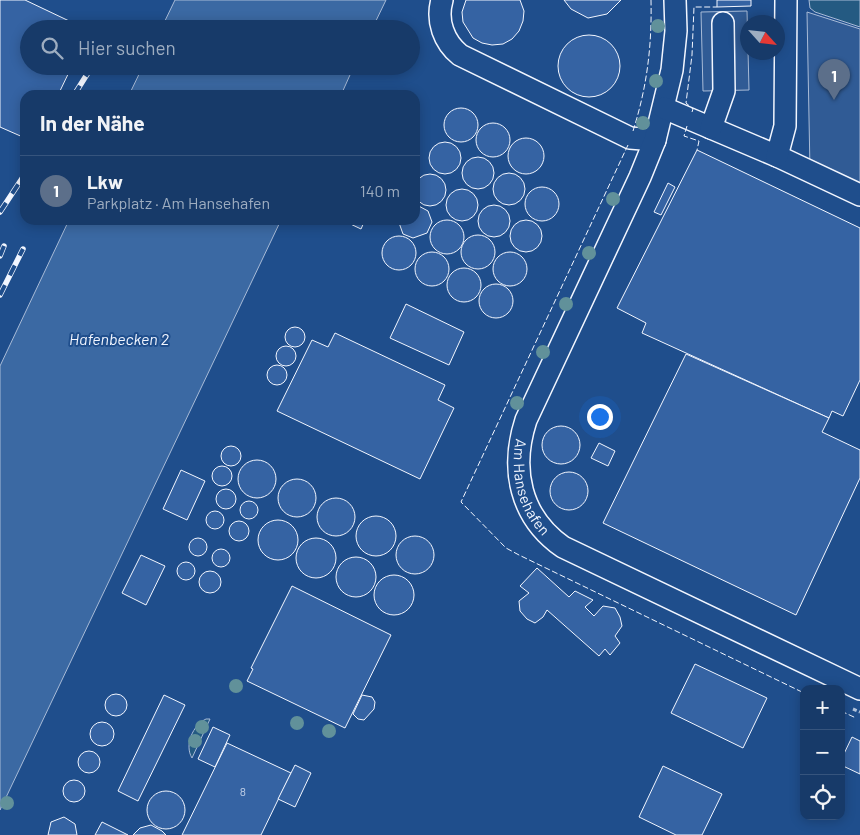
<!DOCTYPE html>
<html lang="de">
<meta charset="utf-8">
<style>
body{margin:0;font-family:Barlow,sans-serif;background:#244571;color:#f1f3f6}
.controls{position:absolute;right:15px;bottom:15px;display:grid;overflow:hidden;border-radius:10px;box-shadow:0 2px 12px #0003}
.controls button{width:45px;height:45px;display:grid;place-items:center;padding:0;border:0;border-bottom:1px solid #36547d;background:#173a69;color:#f1f3f6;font:25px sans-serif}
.compass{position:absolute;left:740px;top:15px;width:45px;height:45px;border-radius:50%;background:#173a69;box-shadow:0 2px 12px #0003;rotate:117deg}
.you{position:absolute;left:599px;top:416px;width:18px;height:18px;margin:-12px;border:4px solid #fff;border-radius:50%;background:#1a73e8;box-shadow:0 0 0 8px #1a73e833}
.badge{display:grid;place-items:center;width:32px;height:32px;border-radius:50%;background:#8bbbb9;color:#fff;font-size:16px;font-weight:700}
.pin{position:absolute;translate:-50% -41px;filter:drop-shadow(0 1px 2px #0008)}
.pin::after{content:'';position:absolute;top:26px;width:18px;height:15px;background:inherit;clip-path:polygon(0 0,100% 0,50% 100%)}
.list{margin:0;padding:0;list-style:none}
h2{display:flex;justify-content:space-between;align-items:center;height:65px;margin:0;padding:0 20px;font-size:21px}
h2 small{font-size:16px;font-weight:400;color:#9eadc0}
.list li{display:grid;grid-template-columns:32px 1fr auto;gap:15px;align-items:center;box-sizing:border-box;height:70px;padding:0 20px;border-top:1px solid #36547d}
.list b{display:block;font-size:19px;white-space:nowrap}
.list p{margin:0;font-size:16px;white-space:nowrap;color:#9eadc0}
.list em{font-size:16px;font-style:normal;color:#9eadc0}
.icon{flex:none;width:28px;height:28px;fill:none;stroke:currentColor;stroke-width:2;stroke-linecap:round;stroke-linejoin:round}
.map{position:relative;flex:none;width:860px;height:835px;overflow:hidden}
.search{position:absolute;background:#173a69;box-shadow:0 2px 12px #0003;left:20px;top:20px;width:400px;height:55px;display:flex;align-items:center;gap:12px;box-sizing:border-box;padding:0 18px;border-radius:28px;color:#9eadc0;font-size:19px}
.panel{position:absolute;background:#173a69;box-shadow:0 2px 12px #0003;left:20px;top:90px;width:400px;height:135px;border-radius:15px}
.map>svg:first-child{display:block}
.green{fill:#245a82;stroke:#a8bbd7}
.parking{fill:#305b95;stroke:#a8bbd7}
.water{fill:#3b69a3;stroke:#a8bbd7}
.building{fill:#3563a3;stroke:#f2f6ff}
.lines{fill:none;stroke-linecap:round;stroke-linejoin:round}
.minor-casing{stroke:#f2f6ff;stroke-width:24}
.path{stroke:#b3c4dc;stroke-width:3;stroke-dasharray:4 2.5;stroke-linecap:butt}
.minor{stroke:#1f4e8c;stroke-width:21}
.rail-casing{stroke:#f2f6ff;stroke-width:5.5}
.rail{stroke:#1f4e8c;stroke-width:4;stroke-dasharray:11;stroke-linecap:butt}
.fence{stroke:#f2f6ff;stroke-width:1;stroke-dasharray:6 2.5;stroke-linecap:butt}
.tree{fill:#61919a}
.labels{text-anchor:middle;stroke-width:4;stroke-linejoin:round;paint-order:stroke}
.number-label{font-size:12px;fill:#c3d1e8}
.street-label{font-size:15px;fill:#f2f6ff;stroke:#1f4e8c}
.water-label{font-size:16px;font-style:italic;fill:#f2f6ff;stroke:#1f4e8c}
</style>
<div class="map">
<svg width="860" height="835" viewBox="0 0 860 835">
<rect width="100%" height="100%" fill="#1f4e8c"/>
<!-- green -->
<g class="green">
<polygon points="809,0 860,0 860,27 815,12 810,8"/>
<path d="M206,719H210L192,758C184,745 193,725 206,719Z"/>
</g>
<!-- parking -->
<g class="parking">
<polygon points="747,11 749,90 703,91 701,12"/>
<polygon points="807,12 860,29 860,195 810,171"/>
</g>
<!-- water -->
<g class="water">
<polygon points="175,0 386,0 372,29 161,29"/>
<polygon points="143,66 354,66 341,95 129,95"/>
<polygon points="69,220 281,220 0,810 0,366"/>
</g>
<!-- building -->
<g class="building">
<polygon points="0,0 25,0 86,29 29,29 29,66 72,66 58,95 25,95 25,138 0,127"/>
<polygon points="466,0 520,0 524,11 523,21 519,31 512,39 503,44 492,45 482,43 473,38 463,22 462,12"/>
<polygon points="564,0 621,0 607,14 588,18 571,9"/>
<polygon points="717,0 751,0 751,6 717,7"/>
<circle cx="589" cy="66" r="31"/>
<circle cx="461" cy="125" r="17"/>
<circle cx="493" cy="140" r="17"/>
<circle cx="526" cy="156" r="18"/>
<circle cx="445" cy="158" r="16"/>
<polygon points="697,150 860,228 860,380 843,416 832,411 829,418 642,333 646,323 617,308"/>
<circle cx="478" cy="173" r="16"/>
<circle cx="509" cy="189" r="16"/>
<circle cx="430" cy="190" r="16"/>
<polygon points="668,183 675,187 661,215 654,212"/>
<circle cx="542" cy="204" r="17"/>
<circle cx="462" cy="205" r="16"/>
<polygon points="415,204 428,211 432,222 427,233 413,238 403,234 398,220 415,220"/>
<circle cx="494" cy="221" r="16"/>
<circle cx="526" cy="236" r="16"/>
<polygon points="342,220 365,220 361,229"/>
<circle cx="447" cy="237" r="17"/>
<circle cx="478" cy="252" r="17"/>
<circle cx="399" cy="253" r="17"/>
<circle cx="510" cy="269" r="17"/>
<circle cx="432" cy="269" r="17"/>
<circle cx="464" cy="285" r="17"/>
<circle cx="496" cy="301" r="17"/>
<polygon points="406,304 464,332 449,365 390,338"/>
<circle cx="295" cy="337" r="10"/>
<polygon points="335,333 445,385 438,400 454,408 420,479 277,411 312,340 328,347"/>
<circle cx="286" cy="356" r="10"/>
<polygon points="686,354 829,418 822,432 860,450 860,478 796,615 603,523"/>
<circle cx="277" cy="375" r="10"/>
<circle cx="561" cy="445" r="19"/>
<polygon points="599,443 615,451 608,466 591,458"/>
<circle cx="231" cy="456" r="10"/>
<circle cx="257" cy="479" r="19"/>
<circle cx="222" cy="476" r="10"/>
<polygon points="181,470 205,481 187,520 163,509"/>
<circle cx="569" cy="491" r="19"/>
<circle cx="297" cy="498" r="19"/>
<circle cx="226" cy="499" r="10"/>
<circle cx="336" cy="517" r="19"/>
<circle cx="249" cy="510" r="9"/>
<circle cx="215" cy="520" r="9"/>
<circle cx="376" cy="536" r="20"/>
<circle cx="278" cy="540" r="20"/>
<circle cx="239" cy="531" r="10"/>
<circle cx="415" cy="555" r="19"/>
<circle cx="198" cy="547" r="9"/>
<circle cx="316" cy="558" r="20"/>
<circle cx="221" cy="558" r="9"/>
<polygon points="141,555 165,566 146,605 122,593"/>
<circle cx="356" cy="577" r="20"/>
<circle cx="186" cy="571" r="9"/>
<polygon points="537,568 569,597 575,591 593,600 585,607 594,616 603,606 615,608 620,617 622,626 615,636 620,643 610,655 605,649 599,656 547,610 543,617 535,623 527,619 520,611 519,601 529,593 520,586"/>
<circle cx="210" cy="582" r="11"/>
<circle cx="394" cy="595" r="20"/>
<polygon points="292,586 391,635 345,728 247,681 253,669 251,668"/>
<polygon points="695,664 767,698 743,748 671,713"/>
<circle cx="116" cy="705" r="11"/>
<polygon points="164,695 185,705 138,801 118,791"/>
<polygon points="362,695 372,697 375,702 374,709 364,720 358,719 353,714"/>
<circle cx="102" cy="734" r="12"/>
<polygon points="213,727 230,735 215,767 198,759"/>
<polygon points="852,737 860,741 860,774 841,765 841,760"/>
<polygon points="227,743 291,773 261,835 182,835"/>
<circle cx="89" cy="762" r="11"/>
<polygon points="295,765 311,773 295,807 278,799"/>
<polygon points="663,766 722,794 702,835 676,835 639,817"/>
<circle cx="74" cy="791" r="11"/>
<circle cx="166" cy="810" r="19"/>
<polygon points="64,817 75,824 77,835 48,835 51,822"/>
<polygon points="102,822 128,835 95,835"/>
<polygon points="151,825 162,831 166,835 133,835 140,828"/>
</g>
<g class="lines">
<!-- minor casing -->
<g class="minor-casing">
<g id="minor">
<path d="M442,0C436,21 444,42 460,55L630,138L655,140"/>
<path id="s1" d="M675,0L676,31L672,70L655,140L640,177L526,420C510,469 520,517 563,547L860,689"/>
<polyline points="664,108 777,156 860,195"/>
<polyline points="711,128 724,91 723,23"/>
<polyline points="777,156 785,126 786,0"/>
</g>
</g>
<!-- path -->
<polyline class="path" points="853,709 860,712"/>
<!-- minor -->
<use href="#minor" class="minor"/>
<!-- rail casing -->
<g class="rail-casing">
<g id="rail">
<polyline points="74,95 91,68"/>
<polyline points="0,212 25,174"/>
<polyline points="0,256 4,246"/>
<polyline points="0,295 23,249"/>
</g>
</g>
<!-- rail -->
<use href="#rail" class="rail"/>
<!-- fence -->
<g class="fence">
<polyline points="692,112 693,109 686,103 692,55 694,7 717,7"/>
<polyline points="687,126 684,136 699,141 697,150"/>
<path d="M633,131C647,87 652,46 651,0"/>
<polyline points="628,145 461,502 506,548 519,555 804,693"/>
<polyline points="841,711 856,718"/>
</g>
</g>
<!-- trees -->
<g class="tree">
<circle cx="658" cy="26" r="7"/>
<circle cx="656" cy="81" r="7"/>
<circle cx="643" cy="123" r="7"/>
<circle cx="613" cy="199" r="7"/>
<circle cx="589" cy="253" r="7"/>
<circle cx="566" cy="304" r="7"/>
<circle cx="543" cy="352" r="7"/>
<circle cx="517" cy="403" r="7"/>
<circle cx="236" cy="686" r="7"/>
<circle cx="297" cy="723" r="7"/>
<circle cx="202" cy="727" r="7"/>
<circle cx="329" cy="731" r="7"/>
<circle cx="195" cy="741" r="7"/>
<circle cx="7" cy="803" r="7"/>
</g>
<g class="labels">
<!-- number labels -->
<g class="number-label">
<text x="243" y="796">8</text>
</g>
<!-- street labels -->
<g class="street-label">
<text dy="5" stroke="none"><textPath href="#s1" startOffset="521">Am Hansehafen</textPath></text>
</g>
<!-- water labels -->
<g class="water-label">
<text x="119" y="345">Hafenbecken 2</text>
</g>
</g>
</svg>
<div class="controls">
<button>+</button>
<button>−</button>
<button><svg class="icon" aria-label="locate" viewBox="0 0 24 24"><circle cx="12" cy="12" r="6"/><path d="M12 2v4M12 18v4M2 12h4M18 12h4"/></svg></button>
</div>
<svg class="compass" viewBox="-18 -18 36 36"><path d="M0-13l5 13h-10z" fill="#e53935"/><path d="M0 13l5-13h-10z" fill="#9eadc0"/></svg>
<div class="you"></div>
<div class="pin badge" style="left:834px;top:100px;background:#5c6f8a">1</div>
<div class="search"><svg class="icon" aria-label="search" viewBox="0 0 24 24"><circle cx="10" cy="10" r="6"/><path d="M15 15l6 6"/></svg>Hier suchen</div>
<section class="panel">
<h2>In der Nähe<small></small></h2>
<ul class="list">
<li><span class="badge" style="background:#5c6f8a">1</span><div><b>Lkw</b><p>Parkplatz · Am Hansehafen</p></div><em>140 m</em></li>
</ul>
</section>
</div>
